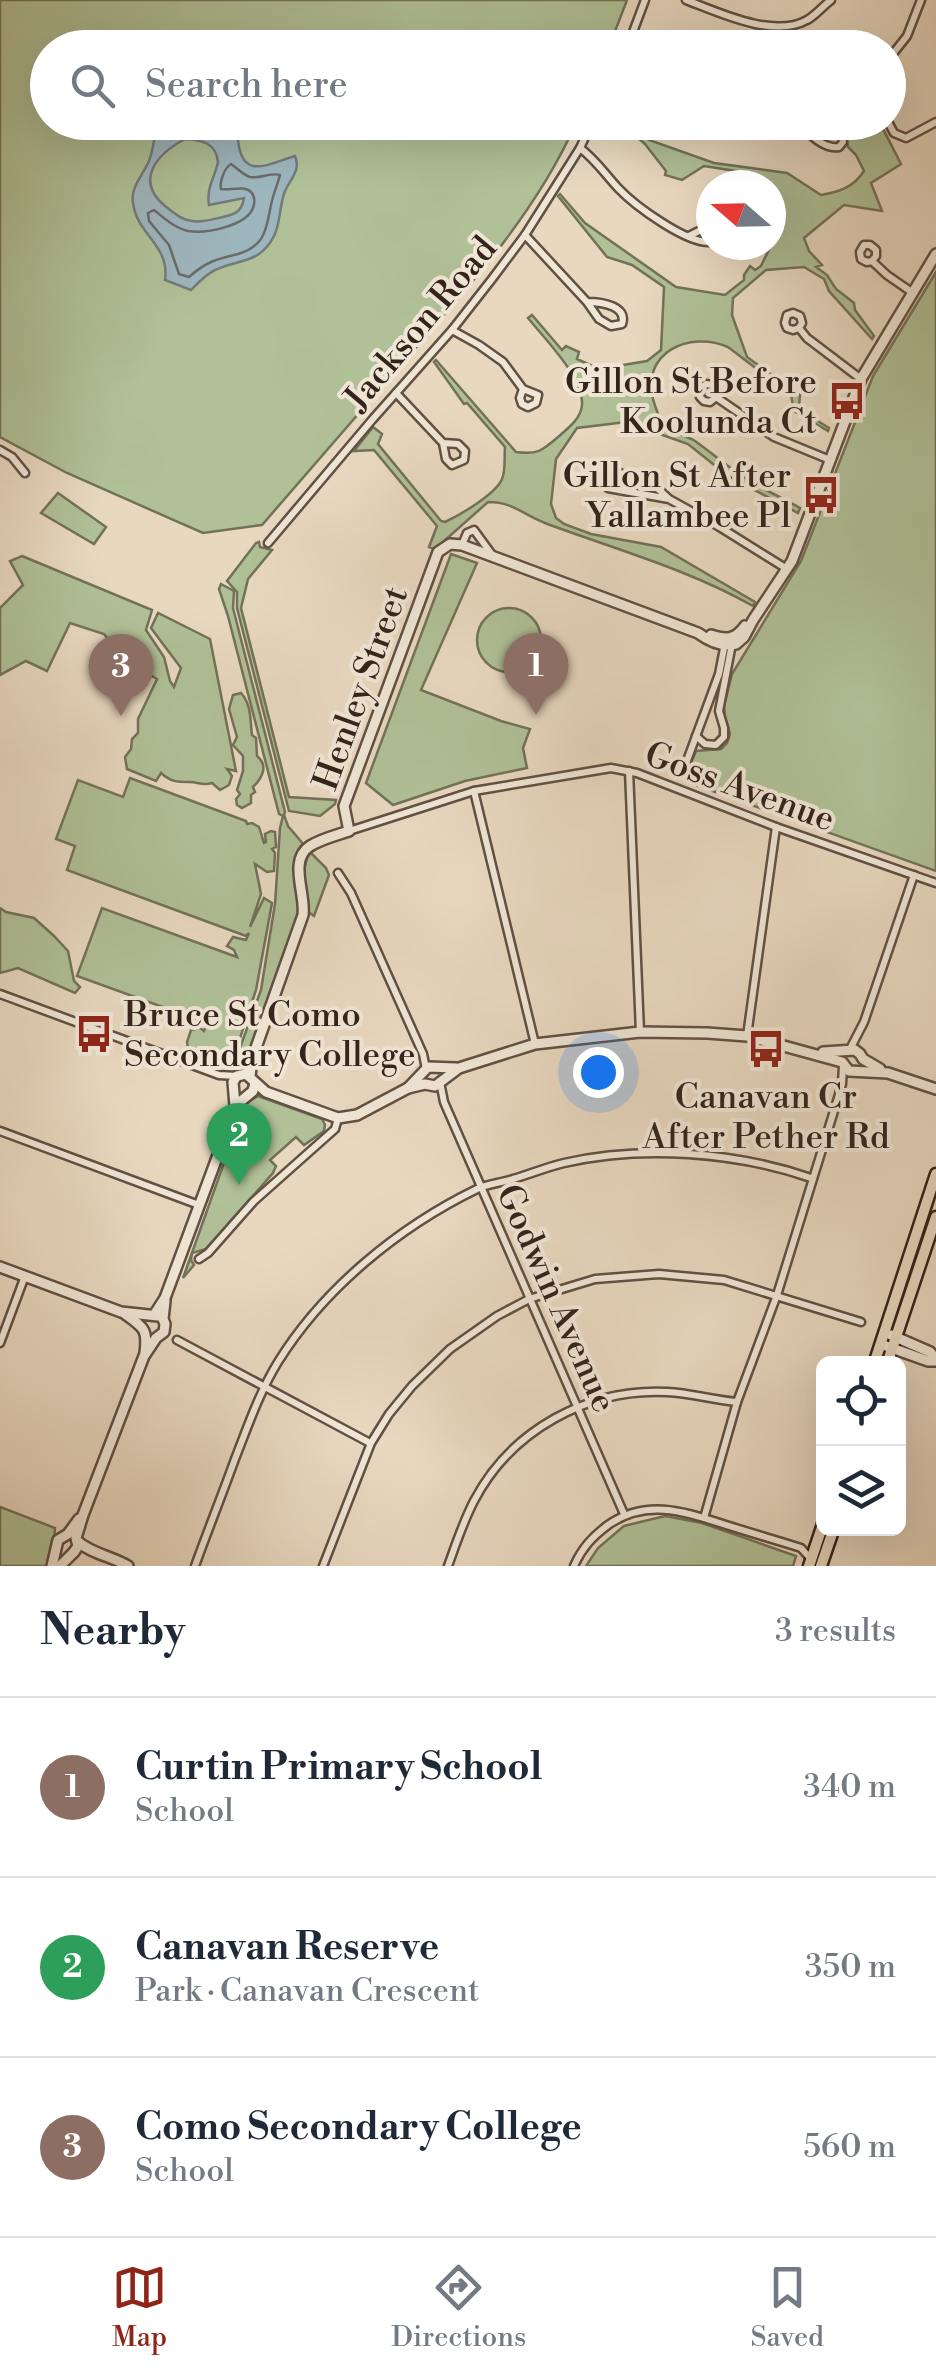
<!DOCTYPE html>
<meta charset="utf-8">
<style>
body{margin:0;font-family:"Libre Bodoni",serif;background:#f6f6f7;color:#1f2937}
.controls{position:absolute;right:30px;bottom:30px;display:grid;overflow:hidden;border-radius:15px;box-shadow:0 10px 40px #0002}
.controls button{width:90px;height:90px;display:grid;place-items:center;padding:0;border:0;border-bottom:2px solid #e0e1e3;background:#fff;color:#1f2937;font:50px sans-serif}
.compass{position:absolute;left:696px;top:170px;width:90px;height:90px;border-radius:50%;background:#fff;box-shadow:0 10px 40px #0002;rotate:290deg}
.you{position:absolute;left:598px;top:1072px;width:35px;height:35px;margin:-25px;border:8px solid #fff;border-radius:50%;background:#1a73e8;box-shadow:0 0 0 15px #1a73e833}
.badge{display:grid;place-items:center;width:65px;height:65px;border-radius:50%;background:#8f2418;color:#fff;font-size:32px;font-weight:700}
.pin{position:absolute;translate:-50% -82px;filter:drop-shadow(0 2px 5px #0008)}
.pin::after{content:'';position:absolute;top:52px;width:35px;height:30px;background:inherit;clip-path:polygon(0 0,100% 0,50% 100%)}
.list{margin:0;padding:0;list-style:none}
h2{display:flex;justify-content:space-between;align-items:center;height:130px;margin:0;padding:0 40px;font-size:42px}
h2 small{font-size:32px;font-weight:400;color:#747a83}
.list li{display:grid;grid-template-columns:65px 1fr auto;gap:30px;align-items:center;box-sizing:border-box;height:180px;padding:0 40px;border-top:2px solid #e0e1e3}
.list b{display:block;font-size:38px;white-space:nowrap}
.list p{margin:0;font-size:32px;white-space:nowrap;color:#747a83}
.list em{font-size:32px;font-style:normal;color:#747a83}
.icon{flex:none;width:55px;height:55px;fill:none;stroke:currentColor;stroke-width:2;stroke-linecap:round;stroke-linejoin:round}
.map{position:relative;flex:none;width:936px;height:1566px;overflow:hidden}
.search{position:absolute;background:#fff;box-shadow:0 10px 40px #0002;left:30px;right:30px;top:30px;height:110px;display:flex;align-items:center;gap:25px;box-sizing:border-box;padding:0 35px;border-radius:55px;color:#747a83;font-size:38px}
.sheet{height:670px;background:#fff}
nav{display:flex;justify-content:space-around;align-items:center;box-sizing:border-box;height:140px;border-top:2px solid #e0e1e3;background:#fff;font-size:28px;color:#747a83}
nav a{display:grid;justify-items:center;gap:5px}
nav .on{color:#8f2418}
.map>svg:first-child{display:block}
.green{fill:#b0c097;stroke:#727259;stroke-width:2.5}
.water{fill:#9db6be;stroke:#737b7d;stroke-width:2.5;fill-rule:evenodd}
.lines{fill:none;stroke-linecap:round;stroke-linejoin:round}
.shore{stroke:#686c6c;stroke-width:2.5}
.minor-casing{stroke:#615044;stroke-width:11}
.tertiary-casing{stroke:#615044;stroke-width:14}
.primary-casing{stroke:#34231b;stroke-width:15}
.minor{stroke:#f0e6d6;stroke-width:6}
.tertiary{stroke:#f0e6d6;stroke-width:9}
.primary{stroke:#e8d8c0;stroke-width:10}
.labels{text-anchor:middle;stroke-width:8;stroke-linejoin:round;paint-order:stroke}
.street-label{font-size:35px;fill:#34231b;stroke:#f0e6d6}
.poi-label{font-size:35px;fill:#34231b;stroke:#f0e6d6;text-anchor:end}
</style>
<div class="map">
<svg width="936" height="1566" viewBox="0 0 936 1566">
<rect width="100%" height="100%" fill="#e8d8c0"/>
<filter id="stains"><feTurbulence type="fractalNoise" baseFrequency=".002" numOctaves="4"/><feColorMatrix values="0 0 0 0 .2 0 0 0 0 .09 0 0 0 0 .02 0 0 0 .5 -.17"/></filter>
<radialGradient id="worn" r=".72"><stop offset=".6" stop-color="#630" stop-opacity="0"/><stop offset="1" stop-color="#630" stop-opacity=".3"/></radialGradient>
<!-- green -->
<g class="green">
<path d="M0,0H627L609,47L48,48V122L576,123C538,209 474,281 412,352C362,410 312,467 262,525L203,533L67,473L0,437Z"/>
<path d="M621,123H629L649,140L714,163L787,173L821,195C839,192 854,187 864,171L856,155L848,147L845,127C857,126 868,125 880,123L901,164L871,183L882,211L844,205L804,238L809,251L822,265L816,267L827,275L836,289L854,303L855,310L874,336L872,339L829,291L824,279L804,267L766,270L733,298L732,315L747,357L800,395L799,408L805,413L829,428L828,431L794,411L791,395L728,347C689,330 641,353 653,399C656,409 659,420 667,426C675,433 686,436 695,441C712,453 728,467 745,478C763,489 782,498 800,508L798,513L728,476L688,444L626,422L577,428L556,459L551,504L556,518L564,524L591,534L661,547L755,602L753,606C688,569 614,549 545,523C522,514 513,502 488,502L435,549L429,547L437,526L374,450L354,451L373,427L382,434L378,444L441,521L445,522C460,515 496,494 502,479C506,470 504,457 505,447L467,403L464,404L434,362L436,360L516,452C537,455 542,451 558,437C567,429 581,419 582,405C584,378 545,339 528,318L532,315L562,350L566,346L579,352L577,359L599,369L647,361L661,350L664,287L632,265L607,257L558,196L560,194L585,223L676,287L725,295L744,280V275L750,266L755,270L761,266L776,235L771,219V185H754L748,173L704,166L682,180L665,175L666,171L645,144Z"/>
<polygon points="936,272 936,871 690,783 687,772 696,751 721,749 727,743 730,734 725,716 724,706 732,674 801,561 873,376"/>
<polygon points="58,493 106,527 94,544 41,513"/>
<polygon points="259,542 260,547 272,550 248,579 241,608 289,797 336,800 335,804 320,816 289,811 237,608 237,592 227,581 256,543"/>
<polygon points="451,554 477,563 421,690 501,721 530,729 523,748 527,768 465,781 393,805 366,783"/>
<path d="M22,556L152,610L146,630L164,657L170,681L174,687L181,668L151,628L158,613L210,639L236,771L227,769L232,776L229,785L220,790L212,783C202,786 199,782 189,782C177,782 171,782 161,773L156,781L127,769L125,757L131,749L132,739L138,733V719L157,679L125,661L104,634L70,623L47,671L26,661L0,675V608L23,585L10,561Z"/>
<path d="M221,584L234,591L233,608L285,812L284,815L288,826L304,845C289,867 300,891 299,915L244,1066L239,1064L237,1056L261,990L275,904L280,828L283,816L279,814L228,616L219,589Z"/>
<circle cx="509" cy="640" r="32"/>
<path d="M241,693C252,705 250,721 252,735L256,738L257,756C269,766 262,778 253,787L255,792L251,795V803L242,808L237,805L236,799L240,794L237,790L243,771V756L233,745L237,737L229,709L233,695Z"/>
<path d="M130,778L246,821L247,824L252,823L259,827L264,843L266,842L265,834L271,831L275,832L276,847L272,849L275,853L274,871L267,872L255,864L261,894L250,927L264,898L272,903L256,990L234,1056C224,1061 221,1056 212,1054L208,1056L198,1050L188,1048L187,1042L191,1030L200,1028L204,1031L207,1023L77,976L102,908L237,957L234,950L227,946L233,937L246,940L249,933L246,936L67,870L75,846L56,839L78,780L123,797Z"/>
<path d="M310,852L326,868L329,875L314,916L307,911C307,891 299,871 310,852Z"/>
<polygon points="0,908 6,912 34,918 54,936 68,951 74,981 80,987 75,993 18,968 0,973"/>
<polygon points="258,1096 322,1119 325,1125 324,1131 304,1145 296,1137 270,1160 276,1166 273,1173 206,1249 192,1253 191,1260 194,1265 183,1278 245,1104"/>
<polygon points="0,1507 55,1528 53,1550 48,1566 0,1566"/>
<polygon points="665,1516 702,1523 796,1556 793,1566 586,1566 598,1548 624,1526"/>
</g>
<!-- water -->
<path class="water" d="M156,123H290L248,127L238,140C242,181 268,164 295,156C301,170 291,178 285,191C279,206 281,222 274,236C260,264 238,259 215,270C205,275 199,282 191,290L165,280C170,245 137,235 133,203C130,188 143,175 149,161C154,148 155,136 156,123ZM185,139C202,140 216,143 218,162C215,177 206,188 209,205L244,198C242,211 236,214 223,217C213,219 202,223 192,221C181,220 173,212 165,206C134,180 157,154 185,139Z"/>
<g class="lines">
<!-- shore -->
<path class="shore" d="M231,164C237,168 243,175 250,177C261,179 270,172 280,175C278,183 275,190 273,197C266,221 270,245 238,254C216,259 206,262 189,277L179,274L169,245L149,221L148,213L154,210C165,219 175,228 188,231C206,234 246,226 253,208C255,203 255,196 251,192C244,185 229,191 221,189C219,182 225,167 231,164Z"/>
<!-- minor casing -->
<g class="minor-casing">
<g id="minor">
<path d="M686,0C718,12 773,39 807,20C815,16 823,6 831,0"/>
<polyline points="627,48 645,0"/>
<polyline points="888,60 907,36 921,0"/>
<path d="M761,122C785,127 824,124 842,136L843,142L839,147C825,149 813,138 804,128"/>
<polyline points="888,122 894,133 906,138 936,122"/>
<path d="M580,148C595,159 605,174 618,188C635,206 687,244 711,242"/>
<path d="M525,235L587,302L599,319L611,326L622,324C628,306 602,302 587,302"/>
<polyline points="689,236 711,225"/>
<polyline points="872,261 876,256 876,250 870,245 864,245 860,252 861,259 867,262 872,261 887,275 913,293"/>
<polyline points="799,328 802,323 800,316 793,313 787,315 785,323 787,328 793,330 799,328 807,338 861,379"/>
<polyline points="452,330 479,345 503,362 523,389 538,395 536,403 528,407 522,404 520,398 523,389"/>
<polyline points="396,393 443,443 446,459 452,465 464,460 465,451 458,444 443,443"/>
<polyline points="716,397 710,402 704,401 700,397 700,389 706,384 712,385 716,390 716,397 774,437 830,460"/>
<polyline points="0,450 12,457 25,473"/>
<polyline points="669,499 608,488 604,479 608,472 614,471 655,486 669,499 718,526 787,569"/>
<polyline points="268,543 372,420 452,330 492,279 525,235 580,148 592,122"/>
<polyline points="462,545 467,533 474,530 493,556"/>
<polyline points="696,736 705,744 716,745 724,737 724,728 719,711 732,644"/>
<polyline points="685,766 719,674 725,643"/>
<polyline points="629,771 640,1032"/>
<polyline points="474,791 535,1044"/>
<polyline points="349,831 474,791 611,768 637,773 776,827 936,883"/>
<polyline points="338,873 351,893 423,1054 426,1069"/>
<polyline points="0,994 219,1075 237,1076"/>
<polyline points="747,1036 776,827"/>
<polyline points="849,1051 864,1022 914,875"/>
<polyline points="440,1082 444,1102 624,1514"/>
<polyline points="0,1131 199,1205"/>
<polyline points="199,1259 208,1253 254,1201 335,1129 338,1118"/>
<polyline points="177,1340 370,1443"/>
<polyline points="0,1343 25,1276"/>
<polyline points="704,1518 737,1402 777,1295 838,1098 842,1084 843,1066"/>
<path d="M195,1566C208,1530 222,1495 235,1459C248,1426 259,1393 278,1362C324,1288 399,1227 477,1189C487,1184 501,1183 513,1179C530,1174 547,1167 564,1163C642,1145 736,1152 811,1178"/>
<polyline points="323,1566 371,1443 389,1414 412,1386 450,1349 497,1316 529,1299 595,1279 659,1274 724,1280 861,1322"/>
<path d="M448,1566C456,1544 463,1522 474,1501C511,1430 588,1388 667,1392C691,1393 713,1400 737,1402"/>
<path d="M574,1566C582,1548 592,1537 608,1525C647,1498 685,1512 726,1525C751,1533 776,1540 801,1548L811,1559"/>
</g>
</g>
<!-- tertiary casing -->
<g class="tertiary-casing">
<g id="tertiary">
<path d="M711,635C726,640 735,640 745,626"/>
<polyline points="823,1052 855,1050 860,1054 863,1059 880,1069"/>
<path d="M250,1076L252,1059L303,915C306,894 288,860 310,846C321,839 337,835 349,831L344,806L438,552L450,544L462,545L698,633C709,641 723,647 736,644L744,637L753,620L792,561L861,379L936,254"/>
<polyline points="408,1088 425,1084 435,1086 459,1068 535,1044 640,1032 707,1033 747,1036 842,1062 849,1071 888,1073 936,1089"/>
<polyline points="235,1106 253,1091 255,1083"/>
<polyline points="0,1267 121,1312 158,1316"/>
<path d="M125,1314C144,1328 148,1329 145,1353"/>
<polyline points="154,1315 165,1298 228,1128 235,1106 233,1082 237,1076 246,1074 266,1092 338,1118 357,1115 408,1088 428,1067 456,1068"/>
<polyline points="891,1335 930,1352 936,1359"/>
<polyline points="886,1346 928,1361 936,1361"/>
<path d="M77,1541C92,1554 111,1556 128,1566"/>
<polyline points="74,1552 78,1546 76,1538 83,1515 144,1356 156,1338 164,1332 165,1324 163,1319 165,1301"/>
<polyline points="52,1566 58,1540 68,1534 79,1519"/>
<polyline points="60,1566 74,1552"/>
</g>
</g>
<!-- primary casing -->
<g class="primary-casing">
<g id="primary">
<polyline points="874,1364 936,1174"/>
<polyline points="887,1364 936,1217"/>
<polyline points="809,1566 824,1521"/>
<polyline points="821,1566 834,1528"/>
</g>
</g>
<!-- minor -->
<use href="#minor" class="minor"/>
<!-- tertiary -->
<use href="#tertiary" class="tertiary"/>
<!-- primary -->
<use href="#primary" class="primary"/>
</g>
<!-- icons -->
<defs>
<g id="bus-bare" transform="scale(3)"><path d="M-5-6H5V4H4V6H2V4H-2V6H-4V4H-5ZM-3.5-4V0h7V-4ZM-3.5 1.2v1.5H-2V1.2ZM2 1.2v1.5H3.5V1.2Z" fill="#8f2418" stroke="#f0e6d6" stroke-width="2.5" paint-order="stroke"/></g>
</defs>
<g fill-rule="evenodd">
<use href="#bus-bare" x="847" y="401"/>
<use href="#bus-bare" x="821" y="495"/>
<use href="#bus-bare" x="94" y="1034"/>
<use href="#bus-bare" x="766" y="1049"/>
</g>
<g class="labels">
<!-- street labels -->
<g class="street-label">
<text transform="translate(420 323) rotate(-50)" y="12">Jackson Road</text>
<text transform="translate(360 688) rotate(-70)" y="12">Henley Street</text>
<text transform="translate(740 786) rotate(20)" y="12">Goss Avenue</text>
<text transform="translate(557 1298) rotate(66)" y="12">Godwin Avenue</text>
</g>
<!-- poi labels -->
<g class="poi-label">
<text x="817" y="393">Gillon St Before<tspan x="817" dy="40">Koolunda Ct</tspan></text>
<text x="791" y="487">Gillon St After<tspan x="791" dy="40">Yallambee Pl</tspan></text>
<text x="124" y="1026" text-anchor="start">Bruce St Como<tspan x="124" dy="40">Secondary College</tspan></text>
<text x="766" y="1108" text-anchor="middle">Canavan Cr<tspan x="766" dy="40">After Pether Rd</tspan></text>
</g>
</g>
<rect width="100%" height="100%" filter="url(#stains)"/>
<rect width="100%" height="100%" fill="url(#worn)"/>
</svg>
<div class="controls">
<button><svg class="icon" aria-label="locate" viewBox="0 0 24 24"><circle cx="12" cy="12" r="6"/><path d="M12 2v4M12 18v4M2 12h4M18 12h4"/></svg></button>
<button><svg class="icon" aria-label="layers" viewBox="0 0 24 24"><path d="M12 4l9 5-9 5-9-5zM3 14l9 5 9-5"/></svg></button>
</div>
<svg class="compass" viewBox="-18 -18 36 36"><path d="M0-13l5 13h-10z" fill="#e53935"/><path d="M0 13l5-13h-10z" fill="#747a83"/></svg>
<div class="you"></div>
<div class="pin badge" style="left:536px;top:715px;background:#8d6e63">1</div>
<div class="pin badge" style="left:239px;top:1185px;background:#2e9e5b">2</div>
<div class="pin badge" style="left:121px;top:716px;background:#8d6e63">3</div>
<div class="search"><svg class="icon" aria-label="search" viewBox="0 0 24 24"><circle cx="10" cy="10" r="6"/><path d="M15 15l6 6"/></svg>Search here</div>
</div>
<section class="sheet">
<h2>Nearby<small>3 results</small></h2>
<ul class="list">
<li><span class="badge" style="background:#8d6e63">1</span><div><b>Curtin Primary School</b><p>School</p></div><em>340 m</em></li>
<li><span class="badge" style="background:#2e9e5b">2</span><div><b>Canavan Reserve</b><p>Park · Canavan Crescent</p></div><em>350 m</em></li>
<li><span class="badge" style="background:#8d6e63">3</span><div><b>Como Secondary College</b><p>School</p></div><em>560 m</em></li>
</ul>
</section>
<nav>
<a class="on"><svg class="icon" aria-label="map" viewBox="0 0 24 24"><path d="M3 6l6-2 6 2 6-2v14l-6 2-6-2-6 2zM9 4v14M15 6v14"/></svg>Map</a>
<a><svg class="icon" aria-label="directions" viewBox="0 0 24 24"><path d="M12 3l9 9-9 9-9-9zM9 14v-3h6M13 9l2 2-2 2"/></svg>Directions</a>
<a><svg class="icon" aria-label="saved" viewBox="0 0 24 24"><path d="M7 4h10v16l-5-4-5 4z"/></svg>Saved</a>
</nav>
